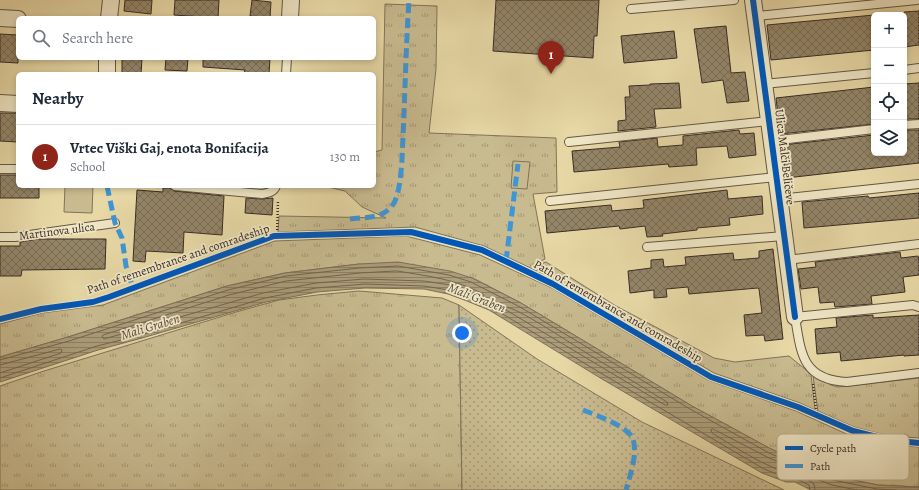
<!DOCTYPE html>
<meta charset="utf-8">
<style>
body{margin:0;font-family:Alegreya,serif;background:#f6f6f7;color:#1f2937}
.controls{position:absolute;right:12px;top:12px;display:grid;overflow:hidden;border-radius:6px;box-shadow:0 2px 6px #0003}
.controls button{width:36px;height:36px;display:grid;place-items:center;padding:0;border:0;border-bottom:1px solid #e0e1e3;background:#fff;color:#1f2937;font:20px sans-serif}
.you{position:absolute;left:462px;top:333px;width:14px;height:14px;margin:-10px;border:3px solid #fff;border-radius:50%;background:#1a73e8;box-shadow:0 0 0 6px #1a73e833}
.badge{display:grid;place-items:center;width:26px;height:26px;border-radius:50%;background:#8f2418;color:#fff;font-size:13px;font-weight:700}
.pin{position:absolute;translate:-50% -33px;filter:drop-shadow(0 1px 2px #0008)}
.pin::after{content:'';position:absolute;top:21px;width:14px;height:12px;background:inherit;clip-path:polygon(0 0,100% 0,50% 100%)}
.list{margin:0;padding:0;list-style:none}
h2{display:flex;justify-content:space-between;align-items:center;height:52px;margin:0;padding:0 16px;font-size:17px}
h2 small{font-size:13px;font-weight:400;color:#747a83}
.list li{display:grid;grid-template-columns:26px 1fr auto;gap:12px;align-items:center;box-sizing:border-box;height:64px;padding:0 16px;border-top:1px solid #e0e1e3}
.list b{display:block;font-size:15px;white-space:nowrap}
.list p{margin:0;font-size:13px;white-space:nowrap;color:#747a83}
.list em{font-size:13px;font-style:normal;color:#747a83}
.icon{flex:none;width:22px;height:22px;fill:none;stroke:currentColor;stroke-width:2;stroke-linecap:round;stroke-linejoin:round}
.map{position:relative;flex:none;width:919px;height:490px;overflow:hidden}
.search{position:absolute;background:#fff;box-shadow:0 2px 6px #0003;left:16px;top:16px;width:360px;height:44px;display:flex;align-items:center;gap:10px;box-sizing:border-box;padding:0 14px;border-radius:6px;color:#747a83;font-size:15px}
.panel{position:absolute;background:#fff;box-shadow:0 2px 6px #0003;left:16px;top:72px;width:360px;height:116px;border-radius:6px}
.map>svg:first-child{display:block}
.grass{fill:url(#grass-tufts);stroke:#81745a}
.park{fill:#c9bb90;stroke:#81745a}
.garden{fill:url(#garden-dots);stroke:#81745a}
.water{fill:url(#water-rules);stroke:#7e7058}
.lines{fill:none;stroke-linecap:round;stroke-linejoin:round}
.shore{stroke:#726550;stroke-width:1}
.building{fill:url(#building-cross-hatch);stroke:#392c25}
.lane-casing{stroke:#645745;stroke-width:10}
.street-casing{stroke:#645745;stroke-width:18}
.path{stroke:#392c25;stroke-width:2.5;stroke-dasharray:1 2;stroke-linecap:butt}
.lane{stroke:#efe6c5;stroke-width:8}
.street{stroke:#efe6c5;stroke-width:16}
.quiet{stroke:#3e96d6;stroke-width:5;stroke-dasharray:10 5;stroke-linecap:butt}
.cycleway-casing{stroke:#efe6c5;stroke-width:8}
.cycleway{stroke:#0057b8;stroke-width:6}
.labels{text-anchor:middle;stroke-width:3.5;stroke-linejoin:round;paint-order:stroke}
.street-label{font-size:12px;fill:#392c25;stroke:#efe6c5}
.water-label{font-size:13px;font-style:italic;fill:#56483a;stroke:#efe6c5}
.key{fill:#efe6c5;stroke:#b8ae95;stroke-width:1}
.key-label{font-size:11px;fill:#392c25}
</style>
<div class="map">
<svg width="919" height="490" viewBox="0 0 919 490">
<defs>
<pattern id="grass-tufts" width="24" height="20" patternUnits="userSpaceOnUse"><rect width="24" height="20" fill="#c9bb90"/><path d="M3 7l-1-3M5 7V3M7 7l1-3M15 17l-1-3M17 17v-4M19 17l1-3" fill="none" stroke="#a49875"/></pattern>
<pattern id="garden-dots" width="8" height="8" patternUnits="userSpaceOnUse"><rect width="8" height="8" fill="#c9bb90"/><path d="M2 2h.1M6 6h.1" fill="none" stroke="#a49875" stroke-width="1.8" stroke-linecap="round"/></pattern>
<pattern id="water-rules" width="6" height="5" patternUnits="userSpaceOnUse"><rect width="6" height="5" fill="#ac9e7a"/><path d="M0 2.5h6" fill="none" stroke="#8d8164"/></pattern>
<pattern id="building-cross-hatch" width="8" height="8" patternUnits="userSpaceOnUse"><rect width="8" height="8" fill="#938568"/><path d="M0 0l8 8M0 8l8-8" fill="none" stroke="#796d55"/></pattern>
</defs>
<rect width="100%" height="100%" fill="#e7d8a6"/>
<filter id="stains"><feTurbulence type="fractalNoise" baseFrequency=".005" numOctaves="4"/><feColorMatrix values="0 0 0 0 .2 0 0 0 0 .09 0 0 0 0 .02 0 0 0 .5 -.17"/></filter>
<radialGradient id="worn" r=".72"><stop offset=".6" stop-color="#630" stop-opacity="0"/><stop offset="1" stop-color="#630" stop-opacity=".3"/></radialGradient>
<!-- grass -->
<g class="grass">
<polygon points="385,4 437,6 436,69 429,133 556,138 557,192 533,194 545,259 541,261 537,271 484,246 415,227 278,232 279,216 386,218 362,207 345,191 324,186 374,186 374,152 382,150"/>
<polygon points="406,236 480,255 552,288 708,380 796,411 851,436 888,445 919,447 919,487 878,485 834,476 771,449 692,406 521,303 473,278 359,264 285,273 227,286 68,337 0,357 0,324 42,313 103,305 275,241"/>
<polygon points="546,262 616,306 714,358 735,362 789,356 811,374 815,410 800,403 714,373 555,279 539,272 543,263"/>
<polygon points="359,291 442,298 459,305 462,490 0,490 0,386 44,371 236,312 279,300 317,295"/>
<polygon points="813,376 831,385 838,387 919,378 919,438 889,436 854,427 818,411"/>
</g>
<!-- park -->
<g class="park">
<polygon points="513,161 530,162 527,189 511,188"/>
<polygon points="65,186 93,186 92,213 64,212"/>
</g>
<!-- garden -->
<polygon class="garden" points="459,305 537,359 642,422 784,490 462,490"/>
<!-- water -->
<polygon class="water" points="398,262 450,271 472,278 521,303 692,406 771,449 834,476 878,485 919,487 919,490 811,490 795,482 786,482 762,473 602,379 489,310 467,301 448,294 424,289 365,288 317,292 266,302 142,338 98,350 0,382 0,357 68,337 227,286 285,273 359,264"/>
<g class="lines">
<!-- shore -->
<g class="shore">
<path d="M397,271C427,276 456,279 483,294L484,296L482,297L450,285L424,281L364,279L316,283L263,293L104,339L102,337L103,335L229,295L286,281L360,273Z"/>
<path d="M506,307C516,307 569,342 580,349C609,367 638,384 667,402L668,405H665L506,310Z"/>
<polyline points="0,360 69,341 228,290 286,276 359,268 398,266 449,275 471,282 520,307 690,409 769,453 833,480 877,489 896,490"/>
<polyline points="0,365 60,349 62,350 61,353 0,373"/>
<polyline points="0,378 97,346 141,335 265,298 316,288 365,284 424,286 449,290 469,297 491,307 604,375 764,469 787,478 797,479 809,485 810,490"/>
<path d="M713,429L767,457L795,469L796,472C781,478 727,442 712,433L711,430Z"/>
<polyline points="815,490 814,484 806,478 806,475 832,485 857,490"/>
</g>
</g>
<!-- building -->
<g class="building">
<polygon points="125,0 152,0 151,14 124,11"/>
<polygon points="175,0 219,0 218,18 174,15"/>
<polygon points="252,0 271,2 270,18 250,16"/>
<polygon points="496,0 599,0 597,36 594,36 593,58 493,51"/>
<polygon points="919,11 919,45 904,47 904,12"/>
<polygon points="874,15 874,50 771,60 767,25"/>
<polygon points="726,26 731,73 745,72 749,101 727,103 723,80 702,83 694,29"/>
<polygon points="674,31 677,58 624,63 621,36"/>
<polygon points="0,34 18,35 18,63 0,62"/>
<polygon points="122,58 142,58 141,74 122,74"/>
<polygon points="166,58 188,58 187,71 165,70"/>
<polygon points="203,58 270,58 269,74 244,74 245,70 203,67"/>
<polygon points="679,83 681,108 654,109 656,127 618,131 618,121 626,120 625,97 630,97 629,86 650,85 650,84"/>
<polygon points="919,83 919,119 904,119 904,84"/>
<polygon points="874,87 874,124 780,134 776,98"/>
<polygon points="0,113 18,113 18,142 0,141"/>
<polygon points="739,130 740,134 754,133 756,155 729,158 727,146 696,148 697,165 669,167 668,164 574,172 572,151 620,147 619,142 657,138 658,147 683,145 683,136"/>
<polygon points="904,130 919,130 919,163 786,178 782,145 874,135 874,153 904,153"/>
<polygon points="0,175 18,175 18,186 39,186 39,198 0,198"/>
<polygon points="163,188 170,188 174,191 224,196 222,235 184,232 183,253 146,251 145,262 133,261 137,190 163,192"/>
<polygon points="727,190 728,199 762,196 763,214 729,218 730,225 697,228 697,230 662,234 663,236 647,237 645,226 620,229 619,226 547,233 545,211 611,205 612,211 644,208 643,200"/>
<polygon points="919,193 919,218 804,228 802,202 868,196 869,198"/>
<polygon points="246,198 262,199 273,198 272,215 245,213"/>
<polygon points="38,239 106,239 105,269 22,270 21,276 0,276 0,246 20,246 20,242"/>
<polygon points="773,249 783,339 765,341 764,335 746,336 744,315 762,313 759,289 758,288 689,294 688,287 666,289 667,297 654,298 654,290 630,293 628,271 651,268 651,260 663,259 664,267 686,265 685,257 733,253 734,260 759,258 759,251"/>
<polygon points="900,252 901,258 918,256 919,261 919,275 903,277 905,292 871,296 872,304 835,307 834,302 820,303 818,287 801,289 798,269 816,267 815,262"/>
<polygon points="873,315 873,318 919,315 919,355 904,356 904,355 841,361 840,352 817,354 815,329 837,327 836,318"/>
</g>
<g class="lines">
<!-- lane casing -->
<g class="lane-casing">
<g id="lane">
<polyline points="631,9 734,0"/>
<polyline points="756,16 917,0"/>
<polyline points="904,70 919,68"/>
<polyline points="286,74 287,58"/>
<polyline points="764,84 874,73"/>
<polyline points="904,125 919,124"/>
<polyline points="771,141 874,129"/>
<polyline points="569,142 769,121"/>
<polyline points="0,169 18,169"/>
<path d="M175,186L262,194C268,193 274,192 276,186"/>
<polyline points="779,199 919,184"/>
<polyline points="550,201 776,177"/>
<polyline points="0,237 15,237 115,223"/>
<polyline points="647,247 784,236"/>
<polyline points="787,260 919,244"/>
<path d="M919,307L913,305L795,317C801,353 802,380 847,382L919,373"/>
</g>
</g>
<!-- street casing -->
<g class="street-casing">
<g id="street">
<polyline points="753,0 795,317"/>
<polyline points="0,18 18,19"/>
<polyline points="109,18 111,0"/>
<polyline points="290,18 291,0"/>
<polyline points="107,74 107,58"/>
<polyline points="0,103 18,104"/>
</g>
</g>
<!-- path -->
<g class="path">
<polyline points="277,236 278,200"/>
<polyline points="0,319 41,309 93,302 109,297 274,236 411,232 482,250 553,284 711,377 798,407 853,431 889,440 919,443"/>
<polyline points="813,384 817,415"/>
</g>
<!-- lane -->
<use href="#lane" class="lane"/>
<!-- street -->
<use href="#street" class="street"/>
<!-- quiet -->
<g class="quiet">
<polyline points="107,186 115,223 122,238 126,266 133,288"/>
<path d="M350,219C365,217 382,219 392,206C402,194 402,154 403,137C405,92 406,46 409,0"/>
<polyline points="506,261 518,164"/>
<path d="M583,410C595,415 628,426 633,439C638,454 630,475 626,490"/>
</g>
<!-- cycleway casing -->
<g class="cycleway-casing">
<g id="cycleway">
<polyline points="753,0 795,317"/>
<polyline points="0,319 41,309 93,302 109,297 274,236 411,232 482,250 553,284 711,377 798,407 853,431 889,440 919,443"/>
</g>
</g>
<!-- cycleway -->
<use href="#cycleway" class="cycleway"/>
</g>
<g class="labels">
<!-- street labels -->
<g class="street-label">
<text transform="translate(785 157) rotate(83)" y="4">Ulica Malči Beličeve</text>
<text transform="translate(57 231) rotate(-7)" y="4">Martinova ulica</text>
<text transform="translate(178 259) rotate(-19)" y="4">Path of remembrance and comradeship</text>
<text transform="translate(618 311) rotate(30)" y="4">Path of remembrance and comradeship</text>
</g>
<!-- water labels -->
<g class="water-label">
<text transform="translate(477 297) rotate(21)" y="5">Mali Graben</text>
<text transform="translate(150 326) rotate(-17)" y="5">Mali Graben</text>
</g>
</g>
<!-- legend -->
<rect x="777" y="434" width="132" height="46" rx="6" class="key"/>
<rect x="785" y="446" width="18" height="4" fill="#0057b8"/>
<rect x="785" y="464" width="18" height="4" fill="#3e96d6"/>
<g class="key-label">
<text x="810" y="452">Cycle path</text>
<text x="810" y="470">Path</text>
</g>
<rect width="100%" height="100%" filter="url(#stains)"/>
<rect width="100%" height="100%" fill="url(#worn)"/>
</svg>
<div class="controls">
<button>+</button>
<button>−</button>
<button><svg class="icon" aria-label="locate" viewBox="0 0 24 24"><circle cx="12" cy="12" r="6"/><path d="M12 2v4M12 18v4M2 12h4M18 12h4"/></svg></button>
<button><svg class="icon" aria-label="layers" viewBox="0 0 24 24"><path d="M12 4l9 5-9 5-9-5zM3 14l9 5 9-5"/></svg></button>
</div>
<div class="you"></div>
<div class="pin badge" style="left:551px;top:74px">1</div>
<div class="search"><svg class="icon" aria-label="search" viewBox="0 0 24 24"><circle cx="10" cy="10" r="6"/><path d="M15 15l6 6"/></svg>Search here</div>
<section class="panel">
<h2>Nearby<small></small></h2>
<ul class="list">
<li><span class="badge">1</span><div><b>Vrtec Viški Gaj, enota Bonifacija</b><p>School</p></div><em>130 m</em></li>
</ul>
</section>
</div>
